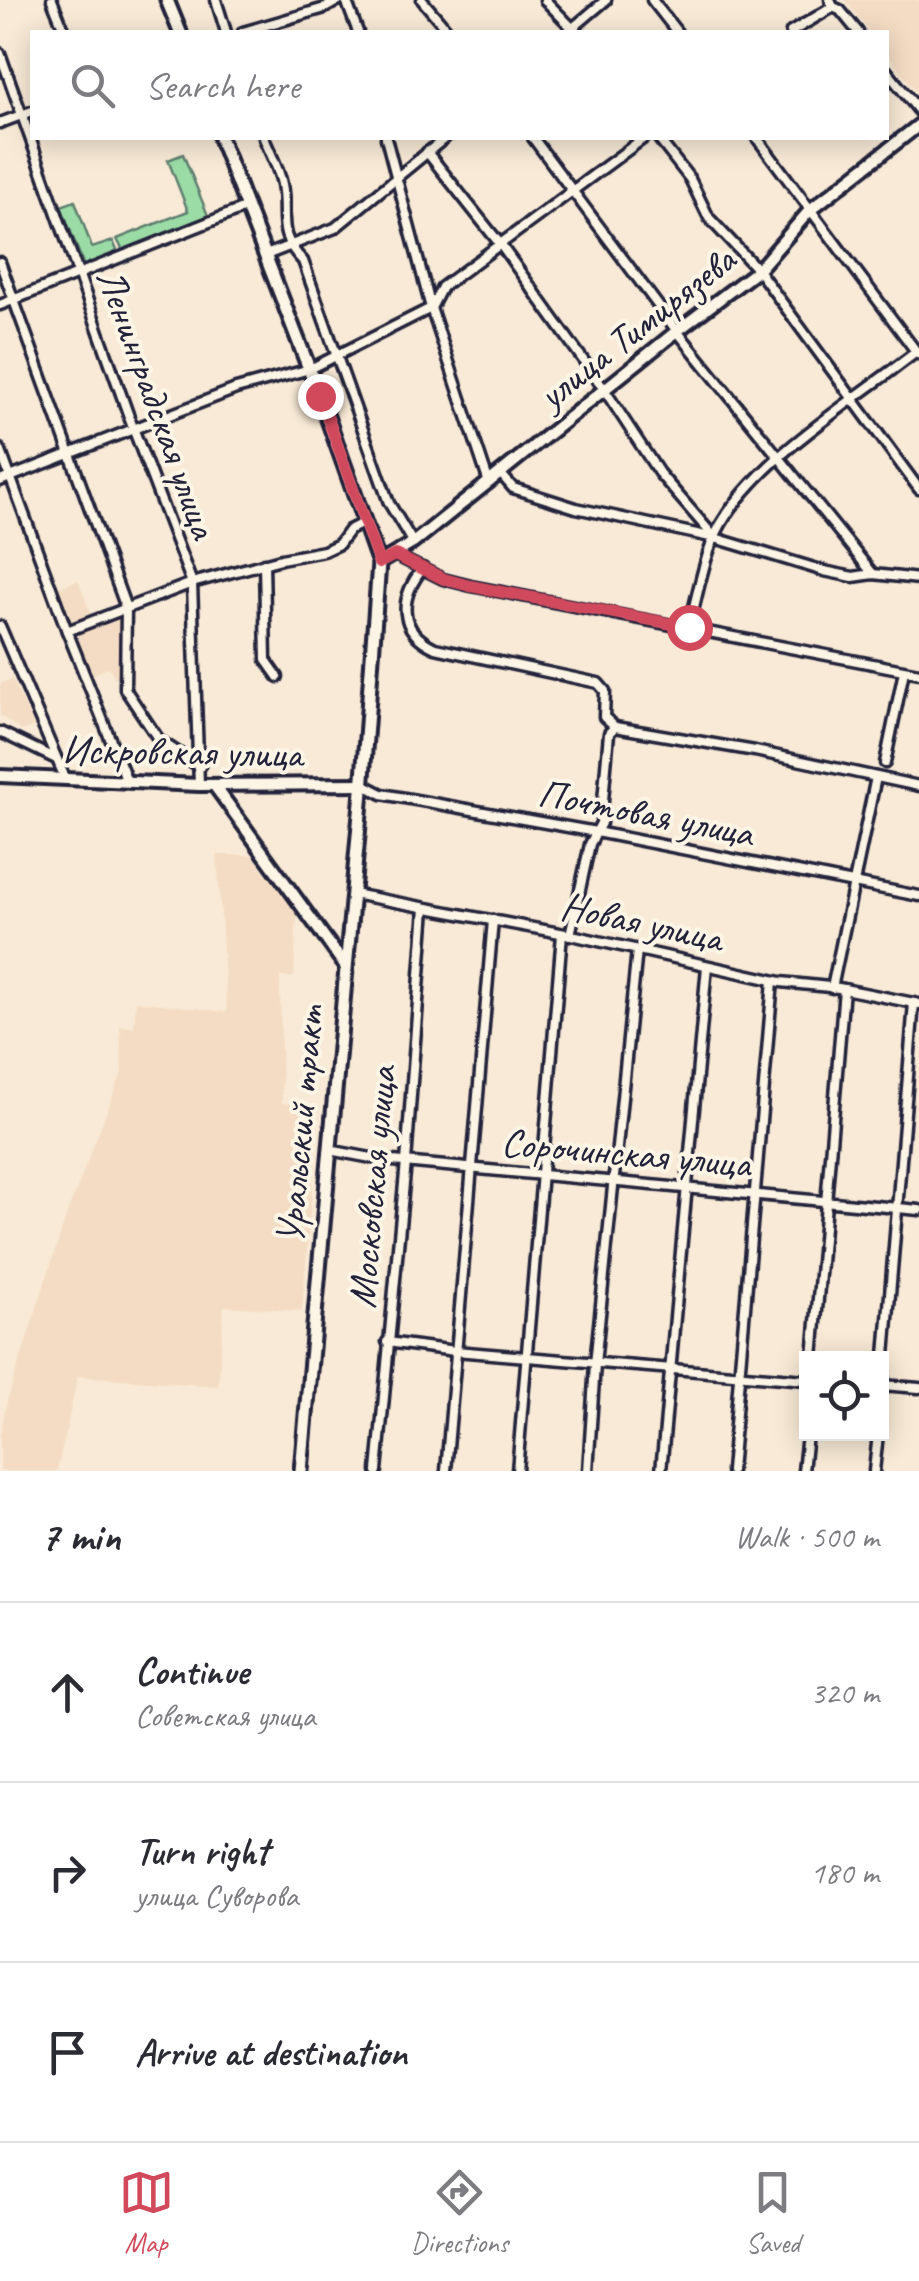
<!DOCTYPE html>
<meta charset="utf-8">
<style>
body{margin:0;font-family:Caveat,sans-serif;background:#f2f2f3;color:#2b2b33}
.controls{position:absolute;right:30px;bottom:30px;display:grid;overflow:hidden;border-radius:0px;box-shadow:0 5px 25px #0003}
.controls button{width:90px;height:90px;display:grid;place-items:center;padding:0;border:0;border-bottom:2px solid #e1e1e2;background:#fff;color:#2b2b33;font:50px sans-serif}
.stop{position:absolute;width:30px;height:30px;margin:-22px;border:8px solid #d1495b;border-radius:50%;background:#fff}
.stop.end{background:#d1495b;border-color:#fff;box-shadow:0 2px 10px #0008}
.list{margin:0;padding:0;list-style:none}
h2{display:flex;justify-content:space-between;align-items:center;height:130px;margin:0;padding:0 40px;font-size:42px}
h2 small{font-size:32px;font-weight:400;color:#7c7c81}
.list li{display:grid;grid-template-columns:65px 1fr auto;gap:30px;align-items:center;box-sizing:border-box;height:180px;padding:0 40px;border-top:2px solid #e1e1e2}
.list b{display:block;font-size:38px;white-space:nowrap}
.list p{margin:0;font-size:32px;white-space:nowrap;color:#7c7c81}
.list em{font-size:32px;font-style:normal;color:#7c7c81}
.icon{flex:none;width:55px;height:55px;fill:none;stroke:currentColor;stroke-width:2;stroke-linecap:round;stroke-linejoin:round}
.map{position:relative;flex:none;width:919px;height:1471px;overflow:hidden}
.search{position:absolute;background:#fff;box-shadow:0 5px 25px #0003;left:30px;right:30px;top:30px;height:110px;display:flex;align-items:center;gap:25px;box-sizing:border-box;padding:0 35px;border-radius:0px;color:#7c7c81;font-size:38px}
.sheet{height:670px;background:#fff}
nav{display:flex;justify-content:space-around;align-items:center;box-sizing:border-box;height:140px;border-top:2px solid #e1e1e2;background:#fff;font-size:28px;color:#7c7c81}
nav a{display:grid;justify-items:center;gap:5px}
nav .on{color:#d1495b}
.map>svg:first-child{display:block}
.built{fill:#f4dcc4}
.green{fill:#9bdca6;stroke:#5e7f70;stroke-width:2.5}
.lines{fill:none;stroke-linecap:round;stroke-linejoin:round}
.minor-casing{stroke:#22223b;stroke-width:15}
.secondary-casing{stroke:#22223b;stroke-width:18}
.primary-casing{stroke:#22223b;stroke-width:19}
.minor{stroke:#fcf5e5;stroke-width:8}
.secondary{stroke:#fcf5e5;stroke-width:10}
.primary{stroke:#fcf5e5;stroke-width:11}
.route{stroke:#d1495b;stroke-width:12}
.labels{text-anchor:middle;stroke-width:8;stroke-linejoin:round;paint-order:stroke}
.street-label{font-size:40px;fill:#22223b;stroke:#fcf5e5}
</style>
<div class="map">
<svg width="919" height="1471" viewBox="0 0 919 1471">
<rect width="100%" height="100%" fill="#f8ead6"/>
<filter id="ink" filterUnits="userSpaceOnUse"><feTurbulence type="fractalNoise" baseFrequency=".01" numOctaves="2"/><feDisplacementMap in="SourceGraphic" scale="20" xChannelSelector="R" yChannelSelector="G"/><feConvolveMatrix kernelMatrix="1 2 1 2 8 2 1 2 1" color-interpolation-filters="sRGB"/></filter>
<g filter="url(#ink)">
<!-- built -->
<g class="built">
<polygon points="845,0 919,0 919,95 887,53 886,32 870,32"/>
<polygon points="78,580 91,614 121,603 123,609 122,674 115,678 109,667 89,676 55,589"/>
<polygon points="12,679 34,726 21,731 0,715 0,684"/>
<polygon points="217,855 252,855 297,914 294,977 280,977 282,1103 319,1106 302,1311 224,1306 218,1386 78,1376 57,1471 0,1471 0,1435 7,1401 67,1214 122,1072 120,1026 134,1027 136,1001 227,1012"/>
</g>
<!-- green -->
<g class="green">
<polygon points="183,154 209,218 123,251 117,239 188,211 168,160"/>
<polygon points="75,201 92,248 113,241 118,253 84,266 61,206"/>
</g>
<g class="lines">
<!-- minor casing -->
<g class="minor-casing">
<g id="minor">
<polyline points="52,0 65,32"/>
<polyline points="216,0 226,32"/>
<polyline points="346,0 358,32"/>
<polyline points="422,0 449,32"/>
<polyline points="545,0 576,32"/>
<polyline points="652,0 677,32"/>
<polyline points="830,0 833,7 840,10 858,32"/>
<polyline points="243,32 325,8 339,0"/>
<polyline points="568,32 606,0"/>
<polyline points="791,32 833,7"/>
<polyline points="0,53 133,428 192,583 199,785"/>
<polyline points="886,70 919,111"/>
<polyline points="0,123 32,111"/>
<path d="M264,138C270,153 279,169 282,184C288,219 275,232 303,261L389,503L413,543"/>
<polyline points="386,138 431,308 489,483"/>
<polyline points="533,138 677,331 873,574"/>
<polyline points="658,138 690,179 709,218 758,270 919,489"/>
<polyline points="757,138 918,354"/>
<polyline points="427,152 500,244 604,389 659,473 715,538"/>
<polyline points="266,255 335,228 445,138"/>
<polyline points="0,262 126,608 125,689 159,740 200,767"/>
<polyline points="0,305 247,207"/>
<polyline points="0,449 67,631 127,781"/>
<polyline points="501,474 513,488 576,508 715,538 824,571 853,577 873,574 919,579"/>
<polyline points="0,481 236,389 310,369 431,308 442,287 644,138"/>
<polyline points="395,555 443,579 471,586 919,673"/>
<polyline points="264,563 266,660 278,677"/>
<path d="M423,568C399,598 397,630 435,648L598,683L605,691L604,717L615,727L755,751L919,786"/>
<polyline points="0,626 65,778"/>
<path d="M689,627C698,594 704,554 721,524C760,457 855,400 916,352"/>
<polyline points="67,631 192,583 281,559 324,551 339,544 349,530 365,522"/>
<polyline points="0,732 54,758"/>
<polyline points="885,763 904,671"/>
<polyline points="363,784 382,794 596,832 919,896"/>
<polyline points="353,894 576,936 781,982 839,988 919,1004"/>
<polyline points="570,935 590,844 601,823 609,733 615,727"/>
<polyline points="832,988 876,777"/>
<polyline points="329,1150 382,1160 919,1210"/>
<polyline points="387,1342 455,1351 806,1380"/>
<polyline points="813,1358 844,989"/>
<polyline points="882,1385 919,1388"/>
<polyline points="882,1392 914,1003"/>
<polyline points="377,1471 406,1162 425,908"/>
<polyline points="446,1471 493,920"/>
<polyline points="517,1471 562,934"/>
<polyline points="588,1471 595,1364 637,950"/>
<polyline points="661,1471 707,966"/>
<polyline points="731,1471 773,981"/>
<polyline points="803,1471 807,1434"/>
<polyline points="874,1471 878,1434"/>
</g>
</g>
<!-- secondary casing -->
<g class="secondary-casing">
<g id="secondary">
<polyline points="379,563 413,543 677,331 758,270 810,210 919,125"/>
<polyline points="0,776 199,785 363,784"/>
<polyline points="214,785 346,967"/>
</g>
</g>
<!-- primary casing -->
<g class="primary-casing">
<g id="primary">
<polyline points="167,0 180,32"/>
<polyline points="220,138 320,397 379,563 362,791 301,1471"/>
</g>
</g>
<!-- minor -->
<use href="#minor" class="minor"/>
<!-- secondary -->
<use href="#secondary" class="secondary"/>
<!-- primary -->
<use href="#primary" class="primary"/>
</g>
</g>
<g class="lines" filter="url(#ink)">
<!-- route -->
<polyline class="route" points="320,396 379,563 395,555 444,579 470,586 689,627"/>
</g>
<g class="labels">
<!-- street labels -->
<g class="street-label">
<text transform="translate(636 327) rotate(-38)" y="14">улица Тимирязева</text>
<text transform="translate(158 403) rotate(70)" y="14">Ленинградская улица</text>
<text transform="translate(182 751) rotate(1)" y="14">Искровская улица</text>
<text transform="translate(646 812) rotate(11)" y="14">Почтовая улица</text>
<text transform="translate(642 921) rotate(12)" y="14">Новая улица</text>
<text transform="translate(299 1125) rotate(-85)" y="14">Уральский тракт</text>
<text transform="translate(626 1152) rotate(5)" y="14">Сорочинская улица</text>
<text transform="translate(371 1187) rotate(-85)" y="14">Московская улица</text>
</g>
</g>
</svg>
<div class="controls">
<button><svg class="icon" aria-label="locate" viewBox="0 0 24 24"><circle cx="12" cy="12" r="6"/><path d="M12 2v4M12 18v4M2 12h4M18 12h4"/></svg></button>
</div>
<div class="stop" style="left:689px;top:627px"></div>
<div class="stop end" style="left:320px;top:396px"></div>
<div class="search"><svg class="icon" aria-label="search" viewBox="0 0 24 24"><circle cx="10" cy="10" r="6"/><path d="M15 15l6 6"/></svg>Search here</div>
</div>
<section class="sheet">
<h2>7 min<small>Walk · 500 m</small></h2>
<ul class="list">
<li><svg class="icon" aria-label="ahead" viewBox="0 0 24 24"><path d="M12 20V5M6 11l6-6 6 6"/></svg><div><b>Continue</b><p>Советская улица</p></div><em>320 m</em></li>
<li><svg class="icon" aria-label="right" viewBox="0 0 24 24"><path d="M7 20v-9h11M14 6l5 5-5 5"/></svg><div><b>Turn right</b><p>улица Суворова</p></div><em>180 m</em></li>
<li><svg class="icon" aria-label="arrive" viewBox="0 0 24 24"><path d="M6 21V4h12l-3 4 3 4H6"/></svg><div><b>Arrive at destination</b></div></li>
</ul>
</section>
<nav>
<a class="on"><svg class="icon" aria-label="map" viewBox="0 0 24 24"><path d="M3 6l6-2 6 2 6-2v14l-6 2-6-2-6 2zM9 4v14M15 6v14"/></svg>Map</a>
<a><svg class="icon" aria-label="directions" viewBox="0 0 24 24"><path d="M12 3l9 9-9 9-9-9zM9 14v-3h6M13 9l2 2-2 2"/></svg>Directions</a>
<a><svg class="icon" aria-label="saved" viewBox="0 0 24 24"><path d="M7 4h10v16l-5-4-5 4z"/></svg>Saved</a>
</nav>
